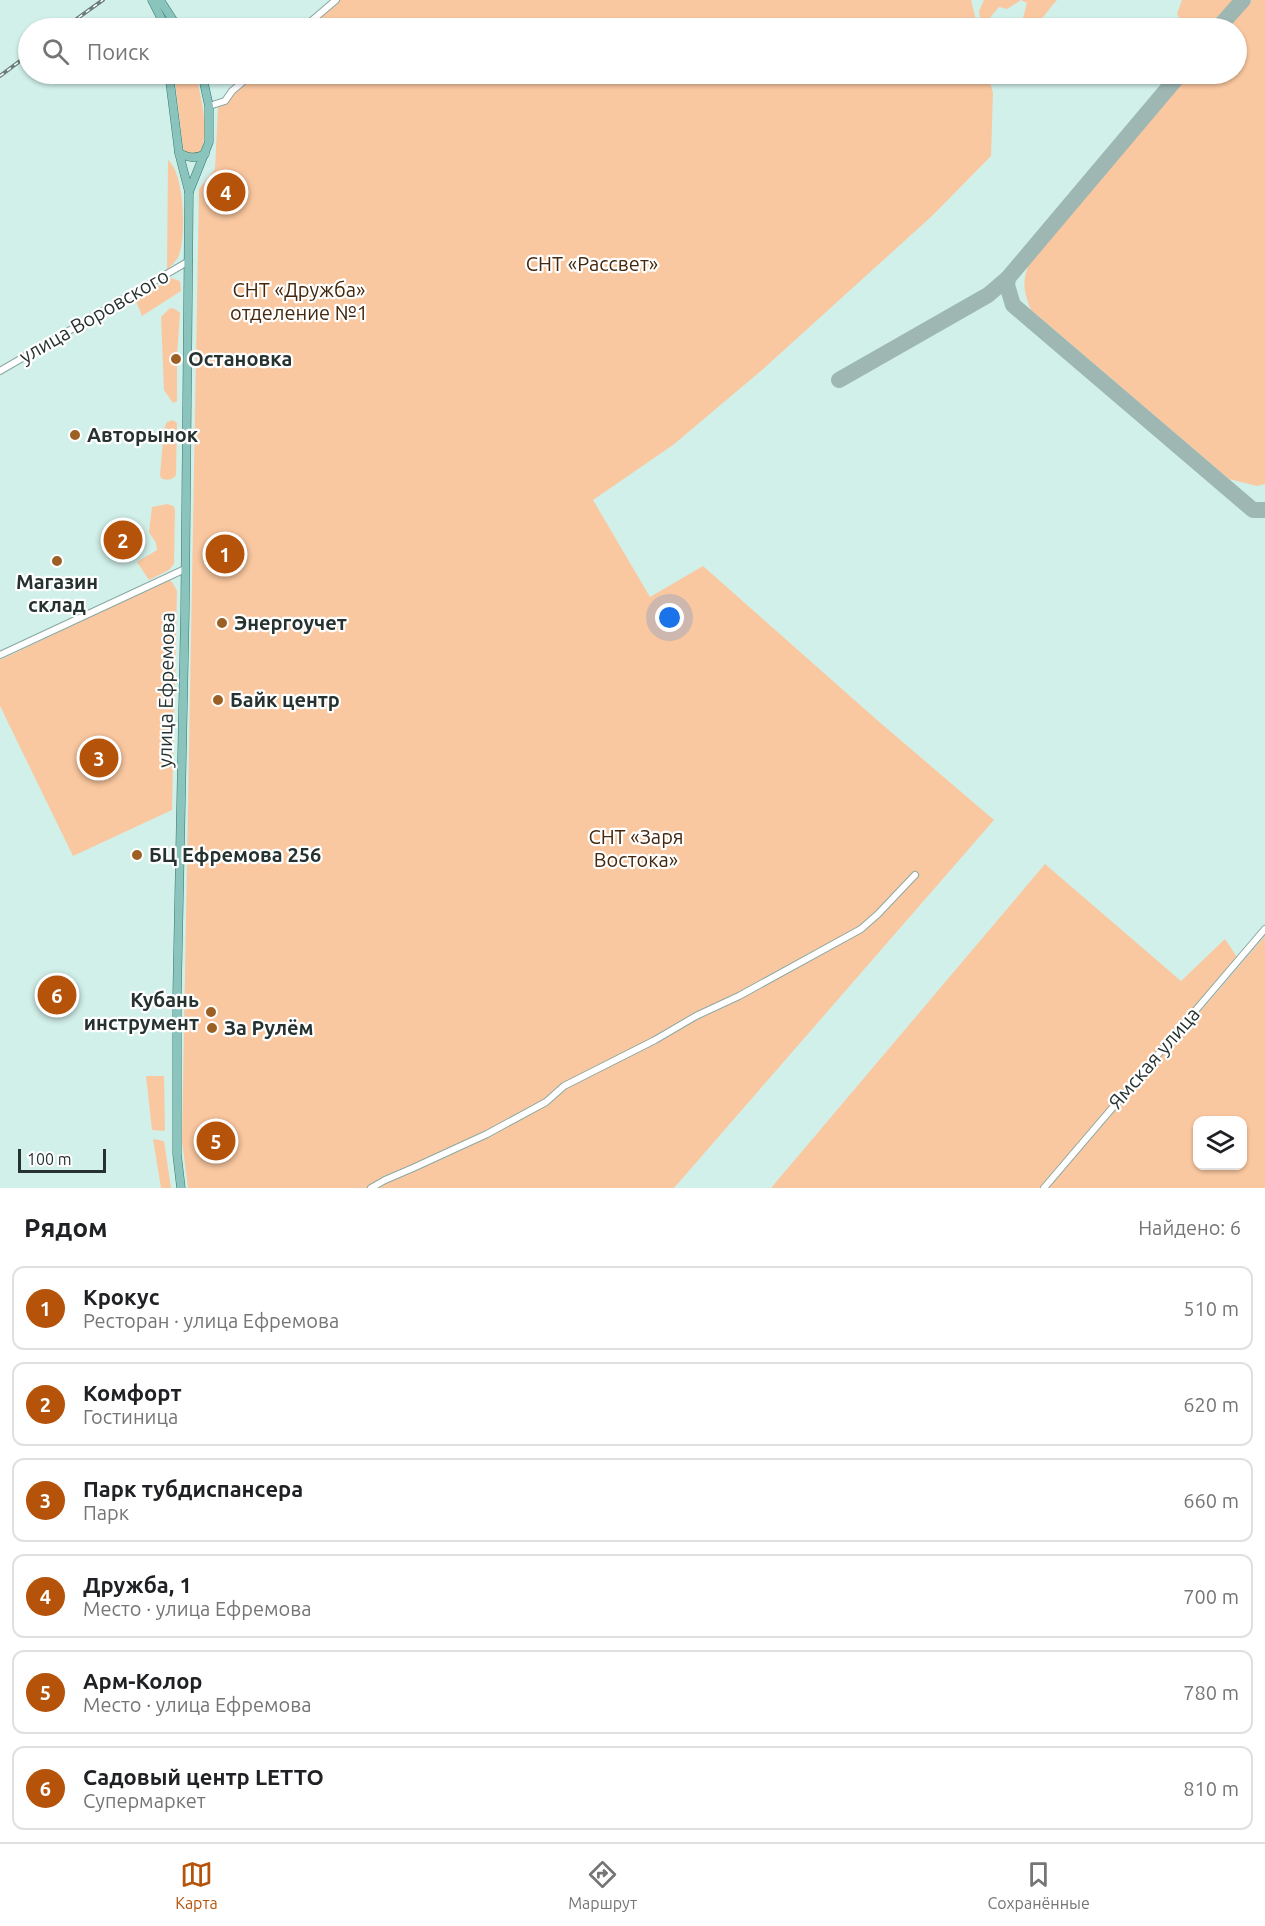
<!DOCTYPE html>
<html lang="ru">
<meta charset="utf-8">
<style>
body{margin:0;font-family:Ubuntu,sans-serif;background:#f6f6f6;color:#202124}
.controls{position:absolute;right:18px;bottom:18px;display:grid;overflow:hidden;border-radius:12px;box-shadow:0 2px 4px #0004}
.controls button{width:54px;height:54px;display:grid;place-items:center;padding:0;border:0;border-bottom:2px solid #e0e0e0;background:#fff;color:#202124;font:30px sans-serif}
.scale{position:absolute;left:18px;bottom:15px;width:88px;box-sizing:border-box;padding-left:6px;border:3px solid #26322f;border-top:0;font-size:16px;line-height:21px;white-space:nowrap;color:#26322f;-webkit-text-stroke:4px #fff;paint-order:stroke}
.you{position:absolute;left:670px;top:618px;width:21px;height:21px;margin:-15px;border:4px solid #fff;border-radius:50%;background:#1a73e8;box-shadow:0 0 0 9px #1a73e833}
.badge{display:grid;place-items:center;width:39px;height:39px;border-radius:50%;background:#b45309;color:#fff;font-size:20px;font-weight:700}
.pin{position:absolute;translate:-50% -50%;border:3px solid #fff;box-shadow:0 2px 6px #0006}
.list{margin:0;padding:0;list-style:none}
h2{display:flex;justify-content:space-between;align-items:center;height:78px;margin:0;padding:0 24px;font-size:26px}
h2 small{font-size:20px;font-weight:400;color:#757577}
.list li{display:grid;grid-template-columns:39px 1fr auto;gap:18px;align-items:center;box-sizing:border-box;height:84px;margin:0 12px 12px;padding:0 12px;border:2px solid #e0e0e0;border-radius:12px}
.list b{display:block;font-size:22px;white-space:nowrap}
.list p{margin:0;font-size:20px;white-space:nowrap;color:#757577}
.list em{font-size:20px;font-style:normal;color:#757577}
.icon{flex:none;width:33px;height:33px;fill:none;stroke:currentColor;stroke-width:2;stroke-linecap:round;stroke-linejoin:round}
.map{position:relative;flex:none;width:1265px;height:1188px;overflow:hidden}
.search{position:absolute;background:#fff;box-shadow:0 2px 4px #0004;left:18px;right:18px;top:18px;height:66px;display:flex;align-items:center;gap:15px;box-sizing:border-box;padding:0 21px;border-radius:33px;color:#757577;font-size:22px}
.sheet{height:654px;background:#fff}
nav{display:flex;justify-content:space-around;align-items:center;box-sizing:border-box;height:84px;border-top:2px solid #e0e0e0;background:#fff;font-size:16px;color:#757577}
nav a{display:grid;justify-items:center;gap:3px}
nav .on{color:#b45309}
.map>svg:first-child{display:block}
.green{fill:#fac8a0;fill-rule:evenodd}
.lines{fill:none;stroke-linecap:round;stroke-linejoin:round}
.taxiway{stroke:#9eb7b2;stroke-width:16}
.minor-casing{stroke:#8ba8a2;stroke-width:8}
.major-casing{stroke:#36786d;stroke-width:9}
.minor{stroke:#fff;stroke-width:6}
.major{stroke:#8bc4bc;stroke-width:8}
.rail-casing{stroke:#6b7e7a;stroke-width:4}
.rail{stroke:#fff;stroke-width:1.5;stroke-dasharray:4.5;stroke-linecap:butt}
.poi-dot{fill:#9d6024;stroke:#fff;stroke-width:2}
.labels{text-anchor:middle;stroke-width:4.5;stroke-linejoin:round;paint-order:stroke}
.park-label{font-size:20px;fill:#44270c;stroke:#fff}
.street-label{font-size:20px;fill:#26322f;stroke:#fff}
.poi-label{font-size:20px;font-weight:bold;fill:#26322f;stroke:#fff;text-anchor:start}
</style>
<div class="map">
<svg width="1265" height="1188" viewBox="0 0 1265 1188">
<rect width="100%" height="100%" fill="#d1f0ea"/>
<!-- green -->
<g class="green">
<polygon points="336,0 971,0 978,28 303,28"/>
<path d="M984,0H1057C1047,10 1041,26 1025,26L1023,18L1027,3L1021,0L1007,9L999,7L988,20L980,19L979,11Z"/>
<polygon points="1182,0 1234,0 1211,28 1186,28 1177,14"/>
<path d="M1252,0H1265V484L1257,486L1229,479L1031,310C1023,290 1022,281 1030,261L1189,74H1236V28H1227Z"/>
<path d="M181,74H194L196,75C200,94 213,141 197,155L186,153L183,148L175,81Z"/>
<polygon points="252,74 988,74 993,93 991,156 932,216 762,370 673,445 593,500 650,597 703,566 877,720 994,820 674,1188 188,1188 182,1141 199,189 215,169 218,108 232,91"/>
<path d="M168,160C185,174 186,236 179,255C177,261 171,265 167,270Z"/>
<polygon points="171,278 180,281 181,291 142,316 136,301"/>
<polygon points="170,308 175,309 180,313 177,355 173,355 173,364 177,365 177,401 173,403 164,390 161,317"/>
<path d="M173,420L177,423L176,475C174,480 165,481 161,478L160,475L164,429L167,422Z"/>
<polygon points="167,504 173,506 175,509 174,564 169,570 149,580 137,562 157,550 156,543 149,532 152,507"/>
<polygon points="168,580 172,582 177,591 172,810 73,856 0,706 0,660"/>
<polygon points="1045,864 1181,981 1225,939 1239,960 1044,1188 771,1188"/>
<path d="M1265,936V1188H1048ZM1198,1120H1242V1166H1198Z"/>
<polygon points="146,1076 164,1076 165,1131 152,1130"/>
<polygon points="153,1139 164,1141 171,1188 161,1188"/>
</g>
<g class="lines">
<!-- taxiway -->
<g class="taxiway">
<polyline points="1218,28 1243,0"/>
<polyline points="1180,74 1008,278 1007,285 1013,305 1253,510 1265,510"/>
<polyline points="839,380 988,295 1008,278"/>
</g>
<!-- minor casing -->
<g class="minor-casing">
<g id="minor">
<polyline points="303,28 336,0"/>
<polyline points="209,106 225,101 232,91 252,74"/>
<polyline points="0,371 189,261"/>
<polyline points="0,655 185,569"/>
<polyline points="371,1188 385,1180 413,1168 487,1134 546,1102 564,1086 655,1040 696,1016 739,996 861,929 878,914 915,875"/>
<polyline points="1044,1188 1265,929"/>
</g>
</g>
<!-- major casing -->
<g class="major-casing">
<g id="major">
<polyline points="152,0 161,18 163,28"/>
<polyline points="160,0 178,28"/>
<polyline points="169,74 179,153 189,192 209,142 209,106 202,74"/>
<path d="M179,153C189,158 195,159 205,154"/>
<polyline points="181,1188 177,1154 177,996 185,610 189,192"/>
</g>
</g>
<!-- minor -->
<use href="#minor" class="minor"/>
<!-- major -->
<use href="#major" class="major"/>
<!-- rail casing -->
<g class="rail-casing">
<g id="rail">
<polyline points="64,28 103,0"/>
<polyline points="0,76 28,55"/>
</g>
</g>
<!-- rail -->
<use href="#rail" class="rail"/>
</g>
<!-- markers -->
<g class="poi-dot">
<circle cx="176" cy="359" r="6"/>
<circle cx="75" cy="435" r="6"/>
<circle cx="57" cy="561" r="6"/>
<circle cx="222" cy="623" r="6"/>
<circle cx="218" cy="700" r="6"/>
<circle cx="137" cy="855" r="6"/>
<circle cx="211" cy="1012" r="6"/>
<circle cx="212" cy="1028" r="6"/>
</g>
<g class="labels">
<!-- park labels -->
<g class="park-label">
<text x="592" y="271">СНТ «Рассвет»</text>
<text x="299" y="297">СНТ «Дружба»<tspan x="299" dy="23">отделение №1</tspan></text>
<text x="636" y="844">СНТ «Заря<tspan x="636" dy="23">Востока»</tspan></text>
</g>
<!-- street labels -->
<g class="street-label">
<text transform="translate(94 316) rotate(-30)" y="7">улица Воровского</text>
<text transform="translate(166 690) rotate(-89)" y="7">улица Ефремова</text>
<text transform="translate(1154 1058) rotate(-49)" y="7">Ямская улица</text>
</g>
<!-- poi labels -->
<g class="poi-label">
<text x="188" y="366">Остановка</text>
<text x="87" y="442">Авторынок</text>
<text x="57" y="589" text-anchor="middle">Магазин<tspan x="57" dy="23">склад</tspan></text>
<text x="234" y="630">Энергоучет</text>
<text x="230" y="707">Байк центр</text>
<text x="149" y="862">БЦ Ефремова 256</text>
<text x="199" y="1007" text-anchor="end">Кубань<tspan x="199" dy="23">инструмент</tspan></text>
<text x="224" y="1035">За Рулём</text>
</g>
</g>
</svg>
<div class="controls">
<button><svg class="icon" aria-label="layers" viewBox="0 0 24 24"><path d="M12 4l9 5-9 5-9-5zM3 14l9 5 9-5"/></svg></button>
</div>
<div class="scale">100 m</div>
<div class="you"></div>
<div class="pin badge" style="left:225px;top:554px">1</div>
<div class="pin badge" style="left:123px;top:540px">2</div>
<div class="pin badge" style="left:99px;top:758px">3</div>
<div class="pin badge" style="left:226px;top:192px">4</div>
<div class="pin badge" style="left:216px;top:1141px">5</div>
<div class="pin badge" style="left:57px;top:995px">6</div>
<div class="search"><svg class="icon" aria-label="search" viewBox="0 0 24 24"><circle cx="10" cy="10" r="6"/><path d="M15 15l6 6"/></svg>Поиск</div>
</div>
<section class="sheet">
<h2>Рядом<small>Найдено: 6</small></h2>
<ul class="list">
<li><span class="badge">1</span><div><b>Крокус</b><p>Ресторан · улица Ефремова</p></div><em>510 m</em></li>
<li><span class="badge">2</span><div><b>Комфорт</b><p>Гостиница</p></div><em>620 m</em></li>
<li><span class="badge">3</span><div><b>Парк тубдиспансера</b><p>Парк</p></div><em>660 m</em></li>
<li><span class="badge">4</span><div><b>Дружба, 1</b><p>Место · улица Ефремова</p></div><em>700 m</em></li>
<li><span class="badge">5</span><div><b>Арм-Колор</b><p>Место · улица Ефремова</p></div><em>780 m</em></li>
<li><span class="badge">6</span><div><b>Садовый центр LETTO</b><p>Супермаркет</p></div><em>810 m</em></li>
</ul>
</section>
<nav>
<a class="on"><svg class="icon" aria-label="map" viewBox="0 0 24 24"><path d="M3 6l6-2 6 2 6-2v14l-6 2-6-2-6 2zM9 4v14M15 6v14"/></svg>Карта</a>
<a><svg class="icon" aria-label="directions" viewBox="0 0 24 24"><path d="M12 3l9 9-9 9-9-9zM9 14v-3h6M13 9l2 2-2 2"/></svg>Маршрут</a>
<a><svg class="icon" aria-label="saved" viewBox="0 0 24 24"><path d="M7 4h10v16l-5-4-5 4z"/></svg>Сохранённые</a>
</nav>
